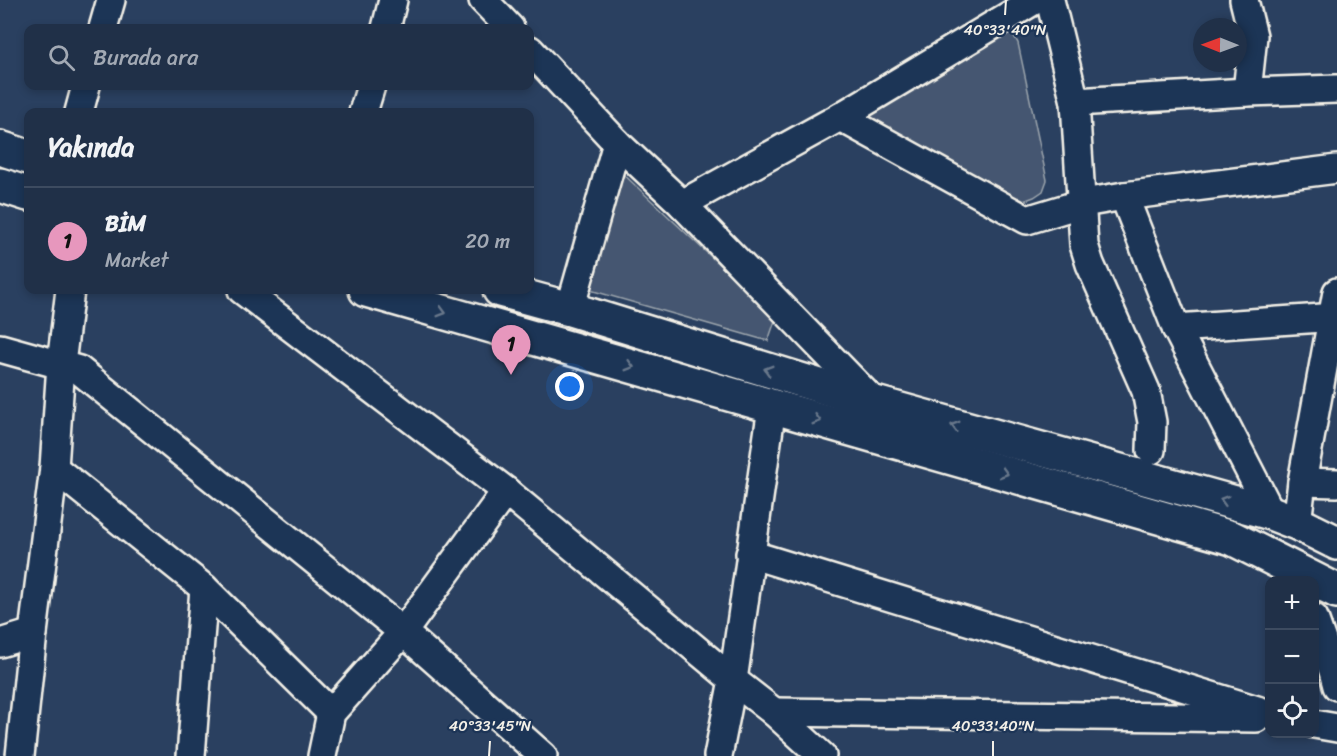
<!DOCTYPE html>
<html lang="tr">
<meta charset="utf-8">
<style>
body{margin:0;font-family:Sriracha,sans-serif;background:#28384f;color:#f1f3f6}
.controls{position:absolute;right:18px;bottom:18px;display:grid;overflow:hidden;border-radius:12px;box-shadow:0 3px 9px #0003}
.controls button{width:54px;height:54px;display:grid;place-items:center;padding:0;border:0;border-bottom:2px solid #3d4b60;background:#203048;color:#f1f3f6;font:30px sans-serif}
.compass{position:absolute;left:1193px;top:18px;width:54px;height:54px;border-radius:50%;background:#203048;box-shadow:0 3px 9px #0003;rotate:271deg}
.you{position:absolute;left:570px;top:387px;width:21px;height:21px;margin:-15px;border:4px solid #fff;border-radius:50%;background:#1a73e8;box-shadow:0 0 0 9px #1a73e833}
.badge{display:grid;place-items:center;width:39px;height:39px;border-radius:50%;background:#e797bd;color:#111;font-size:20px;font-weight:700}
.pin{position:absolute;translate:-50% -50px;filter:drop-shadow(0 2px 3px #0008)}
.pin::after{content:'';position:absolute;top:32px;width:21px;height:18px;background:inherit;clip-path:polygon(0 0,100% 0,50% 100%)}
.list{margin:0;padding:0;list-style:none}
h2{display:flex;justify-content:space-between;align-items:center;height:78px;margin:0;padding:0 24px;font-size:26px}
h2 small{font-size:20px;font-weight:400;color:#a2a9b4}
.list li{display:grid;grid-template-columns:39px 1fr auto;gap:18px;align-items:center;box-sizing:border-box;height:108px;padding:0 24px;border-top:2px solid #3d4b60}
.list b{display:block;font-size:22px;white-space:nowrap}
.list p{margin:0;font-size:20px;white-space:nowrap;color:#a2a9b4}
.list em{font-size:20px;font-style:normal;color:#a2a9b4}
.icon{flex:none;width:33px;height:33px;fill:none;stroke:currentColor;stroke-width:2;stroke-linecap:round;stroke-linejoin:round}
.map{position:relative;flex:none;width:1337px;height:756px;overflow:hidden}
.search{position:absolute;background:#203048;box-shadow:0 3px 9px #0003;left:24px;top:24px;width:510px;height:66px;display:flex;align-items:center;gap:15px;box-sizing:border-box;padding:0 21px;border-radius:12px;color:#a2a9b4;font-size:22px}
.panel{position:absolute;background:#203048;box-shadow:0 3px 9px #0003;left:24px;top:108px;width:510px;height:186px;border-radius:12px}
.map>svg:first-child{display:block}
.green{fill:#445771;stroke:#9ca4ac;stroke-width:1.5}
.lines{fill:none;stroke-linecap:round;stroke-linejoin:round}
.minor-casing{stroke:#f4f1e8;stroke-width:32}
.major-casing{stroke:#f4f1e8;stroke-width:38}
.minor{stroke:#1d3557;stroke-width:27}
.major{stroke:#1d3557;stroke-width:33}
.oneway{stroke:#68778a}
.ticks{fill:none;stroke:#f4f1e8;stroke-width:2}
.ticks-label{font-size:15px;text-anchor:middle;fill:#f4f1e8;stroke:#1d3557;stroke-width:4.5;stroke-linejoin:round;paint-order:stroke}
</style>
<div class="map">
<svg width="1337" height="756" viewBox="0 0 1337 756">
<rect width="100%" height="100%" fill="#2a4060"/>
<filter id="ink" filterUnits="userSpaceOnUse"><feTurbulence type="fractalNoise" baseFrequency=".0167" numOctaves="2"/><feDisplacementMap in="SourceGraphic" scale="12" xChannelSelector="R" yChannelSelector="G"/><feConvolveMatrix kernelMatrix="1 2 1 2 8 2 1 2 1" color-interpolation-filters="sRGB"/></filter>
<g filter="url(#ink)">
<!-- green -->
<g class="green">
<polygon points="1008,26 1018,43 1047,180 1043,191 1034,197 1018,203 862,116"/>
<polygon points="619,170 776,318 768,341 583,288"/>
</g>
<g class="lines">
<!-- minor casing -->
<g class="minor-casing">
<g id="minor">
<polyline points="483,0 510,28"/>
<polyline points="1050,0 1075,102 1084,245 1090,264 1146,391 1152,422 1151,450"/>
<polyline points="1244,0 1253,36 1247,92"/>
<polyline points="103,28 111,0"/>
<polyline points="386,28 393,0"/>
<polyline points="530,50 617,143 682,204 875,403"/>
<polyline points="1075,102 1247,92 1337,89"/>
<polyline points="79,112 86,86"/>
<polyline points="363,112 371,86"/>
<polyline points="840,117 1027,220 1083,203 1124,196 1337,169"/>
<polyline points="1124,196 1176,328 1271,513"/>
<polyline points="682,204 840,117 1035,0"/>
<polyline points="242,290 506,491 733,680 774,712 822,756"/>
<polyline points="570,309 617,143"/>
<polyline points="1176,328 1337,317"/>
<polyline points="0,348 79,370 403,632 543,756"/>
<polyline points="54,468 204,588 331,713"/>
<polyline points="1302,482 1337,483"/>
<polyline points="1297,523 1302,482 1337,292"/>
<polyline points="750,554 1270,714"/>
<polyline points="1314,618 1333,671 1337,686"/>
<polyline points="0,643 33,633"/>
<polyline points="774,712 1256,718"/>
<polyline points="1314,724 1337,728"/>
<polyline points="20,756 33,633 54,468 61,364 70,290"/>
<polyline points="191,756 204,588"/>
<polyline points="322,756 331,713 403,632 506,491"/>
<polyline points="718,756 733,680 772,407"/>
</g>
</g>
<!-- major casing -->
<g class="major-casing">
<g id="major">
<polyline points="0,148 28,157"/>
<polyline points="0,185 28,194"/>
<polyline points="366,290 1232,538 1337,591"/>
<polyline points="500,290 570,309 875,403 1271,513 1297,523 1337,543"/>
</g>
</g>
<!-- minor -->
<use href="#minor" class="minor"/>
<!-- major -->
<use href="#major" class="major"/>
</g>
<!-- one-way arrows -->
<defs><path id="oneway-chevron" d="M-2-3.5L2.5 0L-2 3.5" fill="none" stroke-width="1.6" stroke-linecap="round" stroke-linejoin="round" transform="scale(1.5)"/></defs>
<g class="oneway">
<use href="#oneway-chevron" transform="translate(442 312) rotate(16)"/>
<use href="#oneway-chevron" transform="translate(630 366) rotate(16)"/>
<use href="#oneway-chevron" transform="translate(768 370) rotate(-163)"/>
<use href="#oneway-chevron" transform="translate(817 420) rotate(16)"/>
<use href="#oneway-chevron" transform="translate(955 426) rotate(-164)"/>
<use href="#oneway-chevron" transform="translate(1004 473) rotate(16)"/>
<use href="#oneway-chevron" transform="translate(1224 500) rotate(-164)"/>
</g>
</g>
<!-- ticks -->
<path class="ticks" d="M1005,15L1006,0M489,756L490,741M993,756V741"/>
<g class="ticks-label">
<text x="1005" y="35">40°33'40"N</text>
<text x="490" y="731">40°33'45"N</text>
<text x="993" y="731">40°33'40"N</text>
</g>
</svg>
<div class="controls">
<button>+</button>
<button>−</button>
<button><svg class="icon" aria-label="locate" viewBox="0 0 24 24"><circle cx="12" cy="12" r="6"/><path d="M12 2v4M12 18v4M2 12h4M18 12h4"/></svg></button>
</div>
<svg class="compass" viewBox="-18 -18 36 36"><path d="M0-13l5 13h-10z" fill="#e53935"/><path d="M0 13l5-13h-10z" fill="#a2a9b4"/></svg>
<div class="you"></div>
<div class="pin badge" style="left:511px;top:375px">1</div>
<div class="search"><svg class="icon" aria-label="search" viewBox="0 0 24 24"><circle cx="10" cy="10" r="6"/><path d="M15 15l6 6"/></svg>Burada ara</div>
<section class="panel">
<h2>Yakında<small></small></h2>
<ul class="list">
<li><span class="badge">1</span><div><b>BİM</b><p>Market</p></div><em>20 m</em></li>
</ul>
</section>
</div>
